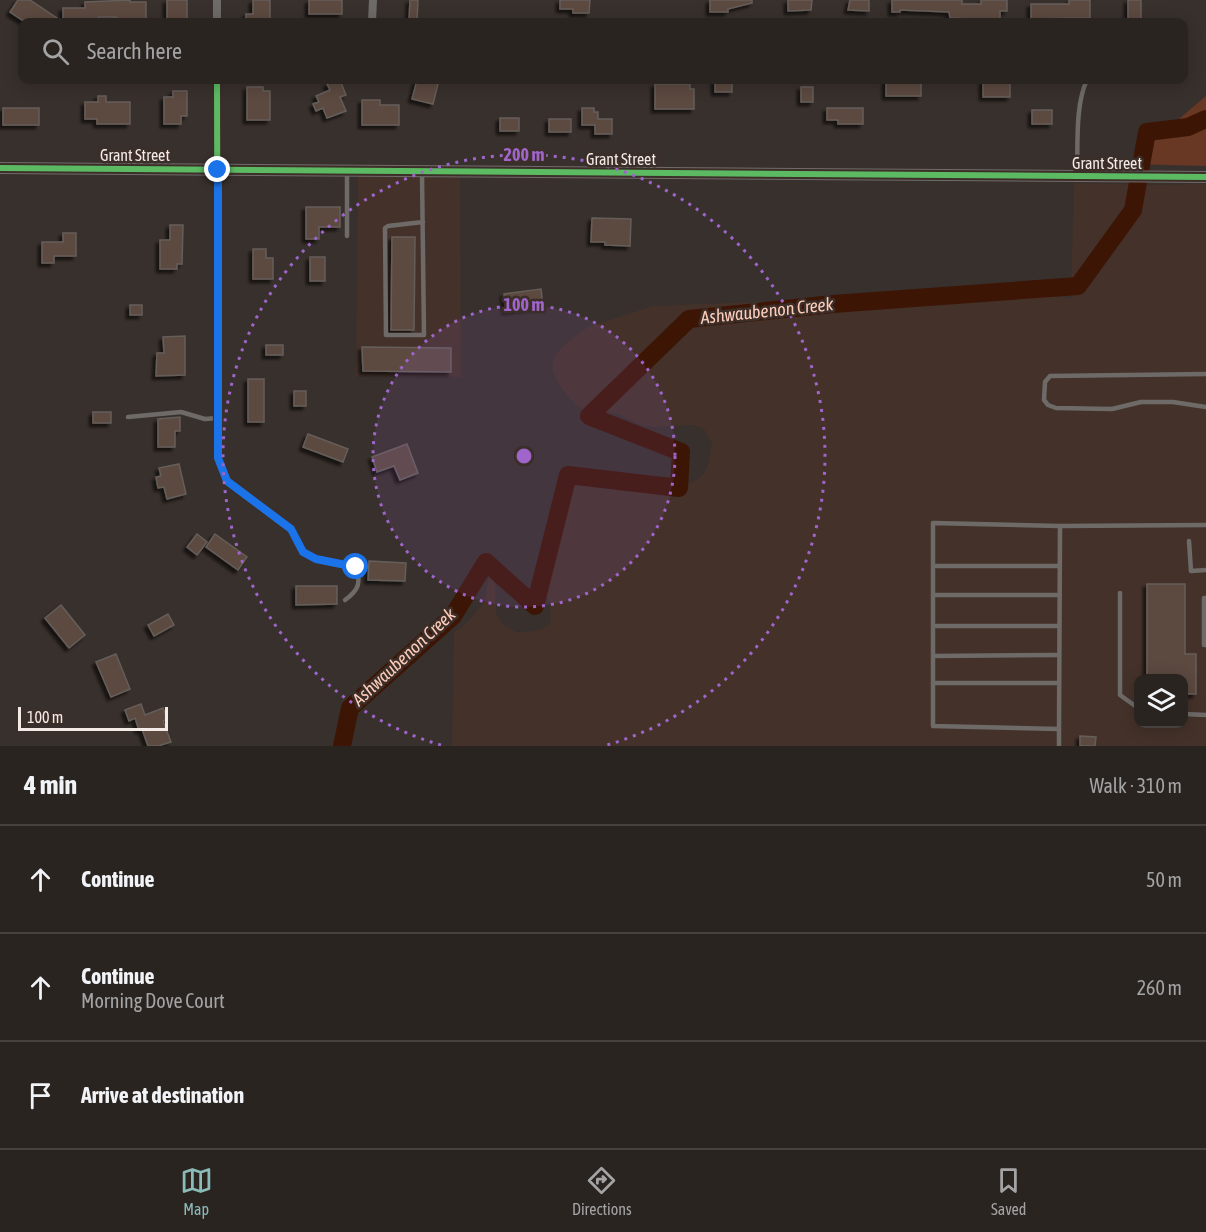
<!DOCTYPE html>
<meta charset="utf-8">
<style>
body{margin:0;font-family:"Asap Condensed",sans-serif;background:#322c2a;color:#f1f3f6}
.controls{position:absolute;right:18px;bottom:18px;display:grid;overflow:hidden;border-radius:12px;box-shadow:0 3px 15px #0003}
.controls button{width:54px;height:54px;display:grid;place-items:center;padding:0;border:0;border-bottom:2px solid #46413f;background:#2a2421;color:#f1f3f6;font:30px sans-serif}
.scale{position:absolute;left:18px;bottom:15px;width:150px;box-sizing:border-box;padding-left:6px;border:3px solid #f4ebe7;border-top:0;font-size:16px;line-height:21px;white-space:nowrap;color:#f4ebe7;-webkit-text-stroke:4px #3c2e28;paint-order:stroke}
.stop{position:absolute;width:18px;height:18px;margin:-14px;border:4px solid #1a73e8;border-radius:50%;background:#fff}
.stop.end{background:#1a73e8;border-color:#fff;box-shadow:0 2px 6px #0008}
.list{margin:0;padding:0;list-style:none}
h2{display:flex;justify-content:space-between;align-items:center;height:78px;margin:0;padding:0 24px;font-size:26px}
h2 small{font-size:20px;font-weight:400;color:#a5a4a5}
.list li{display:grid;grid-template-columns:39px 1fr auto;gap:18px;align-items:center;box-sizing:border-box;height:108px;padding:0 24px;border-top:2px solid #46413f}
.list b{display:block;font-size:22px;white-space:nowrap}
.list p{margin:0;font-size:20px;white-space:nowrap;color:#a5a4a5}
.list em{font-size:20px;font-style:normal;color:#a5a4a5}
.icon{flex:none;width:33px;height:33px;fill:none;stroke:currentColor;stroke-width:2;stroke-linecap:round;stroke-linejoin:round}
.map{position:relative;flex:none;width:1206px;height:746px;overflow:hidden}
.search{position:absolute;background:#2a2421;box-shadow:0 3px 15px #0003;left:18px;right:18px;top:18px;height:66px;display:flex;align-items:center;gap:15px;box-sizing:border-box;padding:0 21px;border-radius:12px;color:#a5a4a5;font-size:22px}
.sheet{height:402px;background:#2a2421}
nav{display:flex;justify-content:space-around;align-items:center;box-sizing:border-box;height:84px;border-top:2px solid #46413f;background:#2a2421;font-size:16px;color:#a5a4a5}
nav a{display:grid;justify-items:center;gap:3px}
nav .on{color:#8bbbb9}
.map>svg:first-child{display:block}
.built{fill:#44322a;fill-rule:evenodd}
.green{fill:#683824}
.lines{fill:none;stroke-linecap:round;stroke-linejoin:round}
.river{stroke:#3d1505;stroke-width:18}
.building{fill:#5c4941;stroke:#655e5a;stroke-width:1.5;filter:url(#shadow)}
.lane{stroke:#6e6a68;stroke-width:4.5}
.street{stroke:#6e6a68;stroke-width:8}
.secondary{stroke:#716c6a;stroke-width:12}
.cycleway-casing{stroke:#3c2e28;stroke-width:10}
.cycleway{stroke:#5cba63;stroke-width:6}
.route{stroke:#1a73e8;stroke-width:8}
.ring{fill:none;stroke:#9f65cb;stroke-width:3;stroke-dasharray:3 6}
.labels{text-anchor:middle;stroke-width:5;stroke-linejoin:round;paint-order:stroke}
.street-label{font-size:16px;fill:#f4ebe7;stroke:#3c2e28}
.water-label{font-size:18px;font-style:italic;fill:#fecdba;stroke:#3c2e28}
.centre{fill:#9f65cb;stroke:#3c2e28;stroke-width:3}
.ring-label{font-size:18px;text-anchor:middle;font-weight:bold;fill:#9f65cb;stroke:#3c2e28;stroke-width:5;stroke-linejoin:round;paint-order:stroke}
</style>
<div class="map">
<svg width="1206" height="746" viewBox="0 0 1206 746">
<defs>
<filter id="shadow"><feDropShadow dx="-3.5" dy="3.5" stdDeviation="1.5" flood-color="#0009"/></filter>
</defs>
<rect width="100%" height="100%" fill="#38302c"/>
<!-- built -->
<g class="built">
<polygon points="358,176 460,177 461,377 356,376"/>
<path d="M1074,183L1153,185L1206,184V746H452L454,632L464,626L484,603L489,576H492L495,581L496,613L502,624L516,632H529L543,629L551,622L550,604L545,592V578L567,491L572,479L578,476L608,483L649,488L684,485L695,481L704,474L708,464L712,444L704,429L693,425L653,427L638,424L619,414L582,409L571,400L557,381L553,371V362L556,354L570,340L588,327L653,306L755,302L899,305L1032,295L1071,298ZM1138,678H1184V724H1138Z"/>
</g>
<!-- green -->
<polygon class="green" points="1206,96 1206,166 1126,164"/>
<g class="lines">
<!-- river -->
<polyline class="river" points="342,746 350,708 453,616 486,562 535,606 568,475 679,488 681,452 589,416 689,319 833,304 1078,286 1133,210 1147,132 1188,127 1206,119"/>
</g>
<!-- building -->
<g class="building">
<polygon points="18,0 30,0 63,22 63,8 85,8 85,2 130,0 130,2 146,2 146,20 140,20 140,22 125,22 125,20 116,19 116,17 99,17 99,22 25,22 10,12"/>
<rect x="167" y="0" width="20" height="22"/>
<polygon points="253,0 270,0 270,22 246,22 246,14 253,14"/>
<rect x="309" y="0" width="33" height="14"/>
<polygon points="410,0 418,0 417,22 409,22"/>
<polygon points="560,0 590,0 589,13 573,13 573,9 560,9"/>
<polygon points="710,0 752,0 752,3 728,9 728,12 710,12"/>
<polygon points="788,0 812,0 811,10 788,11"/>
<polygon points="850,0 869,0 869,11 848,10"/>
<polygon points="892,0 962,0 962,4 981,4 981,0 1007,0 1007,11 1000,11 1000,22 970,22 970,19 950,18 949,12 900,10 900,12 892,12"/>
<polygon points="1069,0 1090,0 1090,18 1031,19 1031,4 1069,4"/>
<rect x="1128" y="0" width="13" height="21"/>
<polygon points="340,80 346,95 340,97 346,111 327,118 323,108 316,111 313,104 319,102 316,96 330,90 327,84"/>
<polygon points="417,80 439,80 433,104 412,99"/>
<rect x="715" y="80" width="17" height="12"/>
<rect x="886" y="80" width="35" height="16"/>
<polygon points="983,80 1010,81 1010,97 983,97"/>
<polygon points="655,84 690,84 690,89 694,89 694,109 655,109"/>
<polygon points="247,87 263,87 263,91 270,91 270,120 247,120"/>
<rect x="801" y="87" width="12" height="15"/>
<polygon points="173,91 187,91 187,116 181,116 181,124 164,124 164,97 173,97"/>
<polygon points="98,96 106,96 106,102 130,102 130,124 97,124 97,119 85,119 85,102 98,102"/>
<polygon points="362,100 380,100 380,105 399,105 399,125 362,125"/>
<rect x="3" y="108" width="36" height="17"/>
<polygon points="582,108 594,108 594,112 598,112 598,119 612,119 612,134 595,134 595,125 582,125"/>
<polygon points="827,108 863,108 863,124 838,124 838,120 827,120"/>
<rect x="1032" y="110" width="20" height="14"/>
<rect x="500" y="118" width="19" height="13"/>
<rect x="549" y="119" width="22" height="13"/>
<polygon points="306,207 340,207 340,227 319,227 319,239 306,239"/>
<polygon points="592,218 631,219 630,246 605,245 605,242 591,242"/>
<polygon points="170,225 183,225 182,264 177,264 177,269 160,269 160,240 170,240"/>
<polygon points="63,233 76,233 76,256 54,256 54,263 42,263 42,242 63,242"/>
<polygon points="392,237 415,237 414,330 391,330"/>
<polygon points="253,249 266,249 266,258 273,258 273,279 253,279"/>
<rect x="310" y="257" width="15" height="24"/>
<polygon points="541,289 543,306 506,311 504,294"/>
<rect x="130" y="305" width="12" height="10"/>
<polygon points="185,336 185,375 156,376 157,353 164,353 163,337"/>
<rect x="266" y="345" width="17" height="10"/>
<polygon points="362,347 451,348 451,372 363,371"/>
<rect x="248" y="379" width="16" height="43"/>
<rect x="294" y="391" width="12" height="15"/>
<rect x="93" y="412" width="18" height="11"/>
<polygon points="180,417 180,431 175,431 175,447 158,447 158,419"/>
<polygon points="308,434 348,449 343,462 303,447"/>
<polygon points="407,444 418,473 400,480 394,466 377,472 372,457"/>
<polygon points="179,464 186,494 167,499 164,487 158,488 156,477 161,476 159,468"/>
<polygon points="197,534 207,542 197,555 187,547"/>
<polygon points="215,534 247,557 238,570 206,547"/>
<polygon points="369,561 406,563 405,581 368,580"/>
<polygon points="1147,584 1185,584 1185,654 1196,654 1196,694 1184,694 1184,678 1147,678"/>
<polygon points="296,586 337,586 337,604 296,605"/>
<polygon points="61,605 85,635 69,648 45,618"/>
<polygon points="168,614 174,625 154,636 148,625"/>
<polygon points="116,654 130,689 111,697 96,662"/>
<polygon points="141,704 145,715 163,708 167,719 163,721 171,742 158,746 148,746 142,729 139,730 135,718 129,721 125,710"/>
<polygon points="1080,736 1096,737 1095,746 1080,746"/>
</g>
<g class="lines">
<!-- lane -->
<g class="lane">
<polyline points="347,173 347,236"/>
<polyline points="422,174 424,335 386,335 385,228 388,226 423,222"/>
<path d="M1077,174C1078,147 1075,104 1087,80"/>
<polyline points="1206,374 1050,376 1045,382 1044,400 1048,405 1056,408 1112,409 1141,402 1173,402 1206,407"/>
<polyline points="128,417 181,412 205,419 218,418"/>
<polyline points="1060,526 1059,729 933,726 933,523 1060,526 1206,525"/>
<path d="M291,529L303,552L317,559L356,567C361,583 359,590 345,600"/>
<polyline points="1189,541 1191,571 1206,570"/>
<polyline points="933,566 1060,566"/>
<polyline points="1120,593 1120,695 1138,708"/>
<polyline points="933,595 1060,595"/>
<polyline points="1206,598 1204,598 1204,645 1206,645"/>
<polyline points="933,626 1059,626"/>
<polyline points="933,656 1059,655"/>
<polyline points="933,683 1059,683"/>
<polyline points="1184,714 1206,715"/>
<polyline points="1059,729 1059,746"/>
</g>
<!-- street -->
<g class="street">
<polyline points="217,0 217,22"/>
<polyline points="372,22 373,0"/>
<polyline points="217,80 218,458 227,481 291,529"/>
</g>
<!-- secondary -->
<polyline class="secondary" points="0,168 1206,177"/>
<!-- cycleway casing -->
<g class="cycleway-casing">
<g id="cycleway">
<polyline points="217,80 218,458 227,481 291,529"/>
<polyline points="0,168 1206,177"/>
</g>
</g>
<!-- cycleway -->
<use href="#cycleway" class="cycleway"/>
</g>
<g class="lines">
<!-- route -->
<polyline class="route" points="218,170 218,458 227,481 291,529 303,552 316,559 356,567"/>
</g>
<!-- distance rings -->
<circle cx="524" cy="456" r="151" fill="#9f65cb" fill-opacity=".12"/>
<g class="ring">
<circle cx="524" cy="456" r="151"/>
<path d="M441 745A301 301 0 1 1 607 745"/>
</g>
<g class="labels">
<!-- street labels -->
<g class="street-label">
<text x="135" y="161">Grant Street</text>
<text x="621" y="165">Grant Street</text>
<text x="1107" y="169">Grant Street</text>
</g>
<!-- water labels -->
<g class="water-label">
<text transform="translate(767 311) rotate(-6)" y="6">Ashwaubenon Creek</text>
<text transform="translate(404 657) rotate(-43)" y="6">Ashwaubenon Creek</text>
</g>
</g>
<circle cx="524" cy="456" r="9" class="centre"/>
<g class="ring-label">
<text x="524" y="161">200 m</text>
<text x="524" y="311">100 m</text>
</g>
</svg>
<div class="controls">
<button><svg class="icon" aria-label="layers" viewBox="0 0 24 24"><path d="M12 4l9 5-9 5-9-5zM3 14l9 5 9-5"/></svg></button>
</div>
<div class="scale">100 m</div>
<div class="stop" style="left:356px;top:567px"></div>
<div class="stop end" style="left:218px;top:170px"></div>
<div class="search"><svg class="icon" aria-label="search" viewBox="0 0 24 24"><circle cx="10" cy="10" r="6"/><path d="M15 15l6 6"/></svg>Search here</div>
</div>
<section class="sheet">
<h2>4 min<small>Walk · 310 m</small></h2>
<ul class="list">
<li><svg class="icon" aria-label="ahead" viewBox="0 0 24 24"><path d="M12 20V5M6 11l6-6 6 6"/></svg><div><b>Continue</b></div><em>50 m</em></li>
<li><svg class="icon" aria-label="ahead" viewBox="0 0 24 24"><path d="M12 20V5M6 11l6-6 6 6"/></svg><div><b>Continue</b><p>Morning Dove Court</p></div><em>260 m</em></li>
<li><svg class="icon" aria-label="arrive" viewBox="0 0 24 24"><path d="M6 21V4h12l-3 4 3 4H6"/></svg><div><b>Arrive at destination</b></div></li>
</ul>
</section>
<nav>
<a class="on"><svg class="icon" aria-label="map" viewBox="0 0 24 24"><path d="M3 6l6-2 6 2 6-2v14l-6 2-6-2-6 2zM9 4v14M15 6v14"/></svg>Map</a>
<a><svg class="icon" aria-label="directions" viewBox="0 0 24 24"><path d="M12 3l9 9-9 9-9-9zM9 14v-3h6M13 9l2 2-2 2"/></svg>Directions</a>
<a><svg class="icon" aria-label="saved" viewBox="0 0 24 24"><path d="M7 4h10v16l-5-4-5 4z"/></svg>Saved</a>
</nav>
